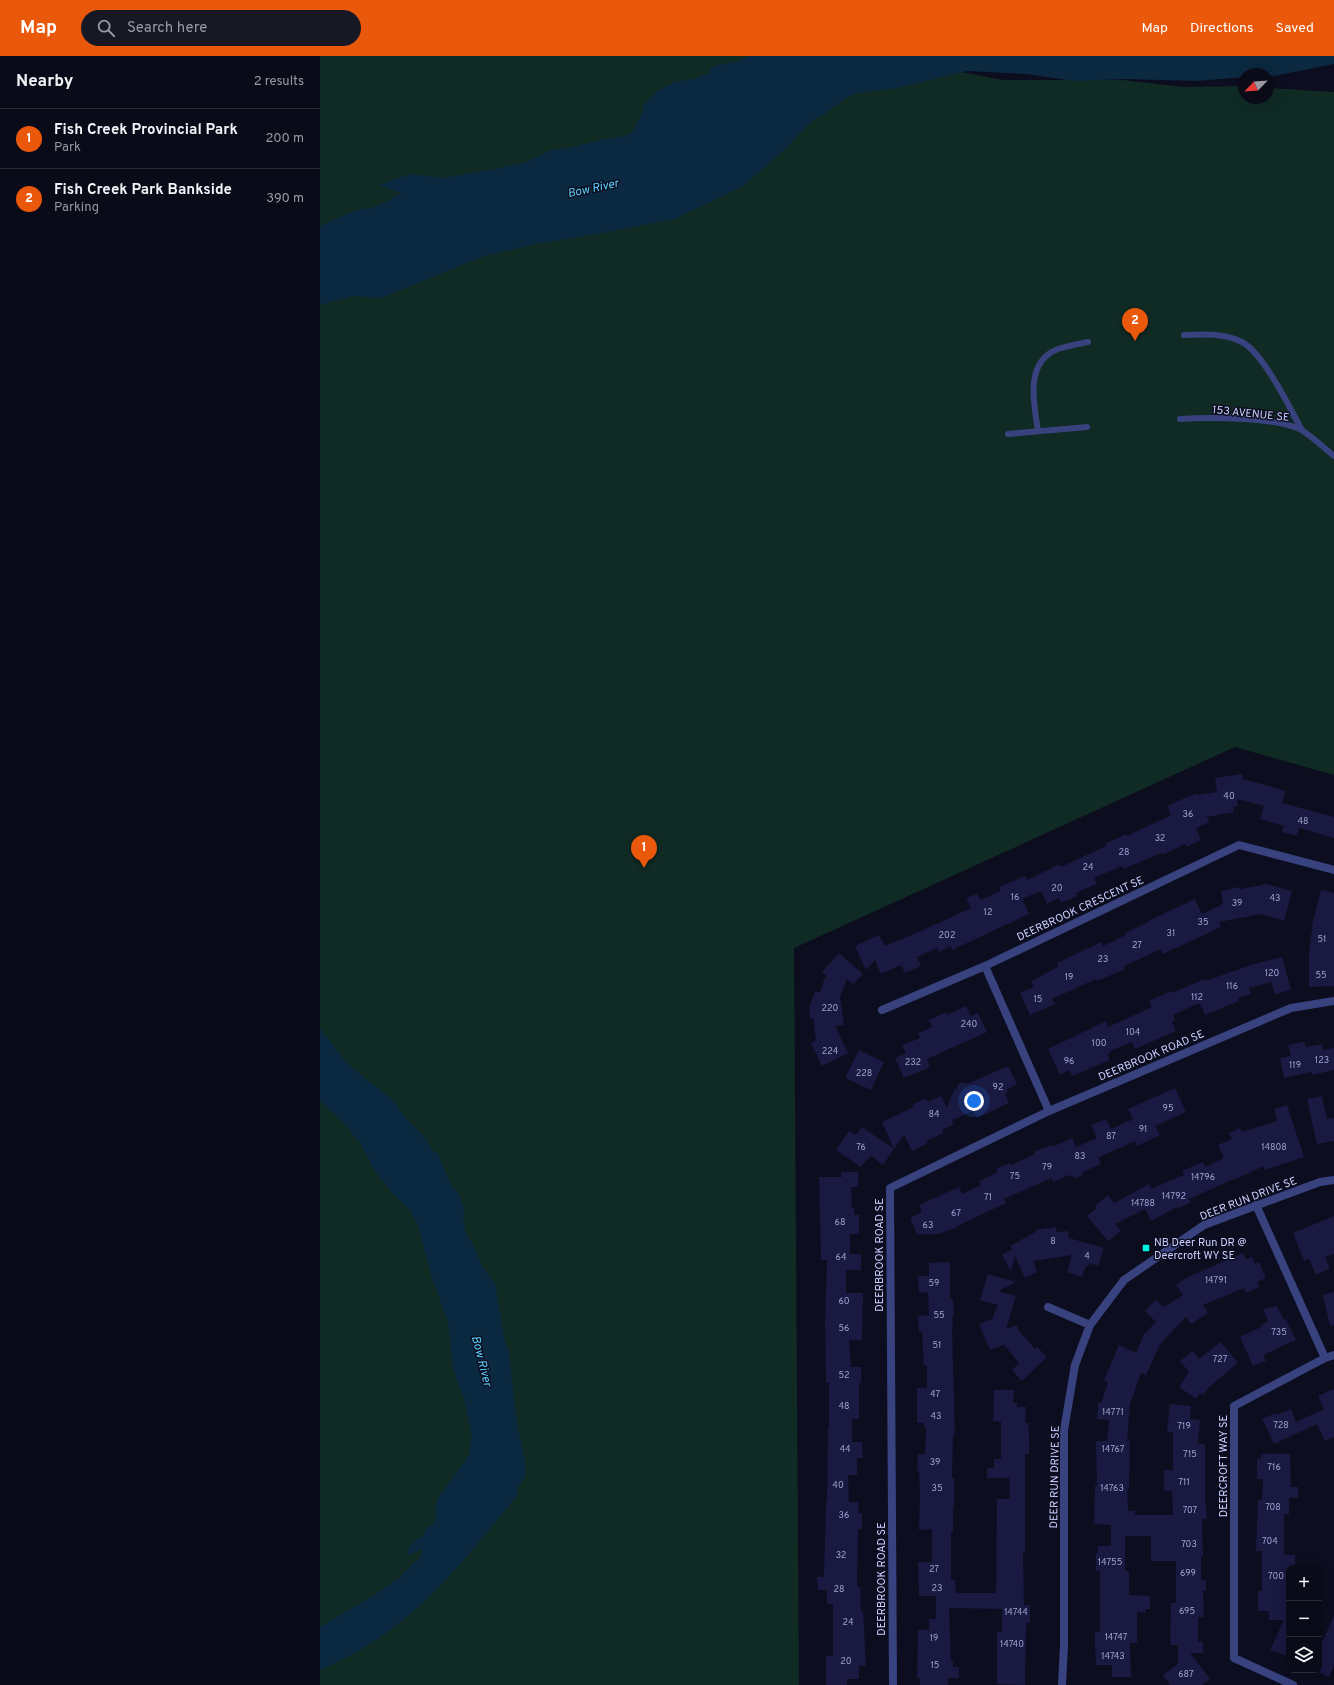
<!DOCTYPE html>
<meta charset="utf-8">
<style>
body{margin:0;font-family:Overpass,sans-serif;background:#181825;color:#f1f3f6}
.controls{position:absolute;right:12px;bottom:12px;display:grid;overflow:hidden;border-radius:8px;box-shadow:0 4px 16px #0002}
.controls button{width:36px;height:36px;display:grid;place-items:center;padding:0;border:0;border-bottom:1px solid #2a2b37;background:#0a0a18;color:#f1f3f6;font:20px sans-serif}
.compass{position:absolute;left:918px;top:12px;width:36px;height:36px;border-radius:50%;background:#0a0a18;box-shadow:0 4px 16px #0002;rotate:245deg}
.you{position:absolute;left:654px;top:1045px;width:14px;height:14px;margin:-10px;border:3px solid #fff;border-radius:50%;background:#1a73e8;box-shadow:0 0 0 6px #1a73e833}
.badge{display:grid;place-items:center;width:26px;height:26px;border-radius:50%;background:#ea580c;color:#fff;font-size:13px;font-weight:700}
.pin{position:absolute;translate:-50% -33px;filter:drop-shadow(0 1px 2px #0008)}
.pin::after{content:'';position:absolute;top:21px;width:14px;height:12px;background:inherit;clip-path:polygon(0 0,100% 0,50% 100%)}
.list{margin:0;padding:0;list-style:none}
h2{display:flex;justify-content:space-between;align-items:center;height:52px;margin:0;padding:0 16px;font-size:17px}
h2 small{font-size:13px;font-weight:400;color:#999aa2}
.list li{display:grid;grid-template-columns:26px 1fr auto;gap:12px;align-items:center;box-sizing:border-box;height:60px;padding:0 16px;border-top:1px solid #2a2b37}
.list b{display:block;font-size:15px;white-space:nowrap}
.list p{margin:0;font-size:13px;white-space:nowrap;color:#999aa2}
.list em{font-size:13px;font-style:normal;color:#999aa2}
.icon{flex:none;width:22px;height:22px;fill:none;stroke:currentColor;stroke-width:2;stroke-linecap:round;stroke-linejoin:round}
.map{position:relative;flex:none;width:1014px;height:1629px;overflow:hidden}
header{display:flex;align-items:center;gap:24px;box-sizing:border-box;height:56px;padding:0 20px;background:#ea580c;color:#fff}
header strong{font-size:19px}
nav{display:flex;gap:22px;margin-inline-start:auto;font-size:14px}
.search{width:280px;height:36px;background:#181825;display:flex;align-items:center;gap:10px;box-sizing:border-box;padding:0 14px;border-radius:22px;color:#999aa2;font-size:15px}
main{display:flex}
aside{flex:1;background:#0a0a18}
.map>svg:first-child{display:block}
.green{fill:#102a24}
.water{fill:#0b2941}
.building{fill:#191941}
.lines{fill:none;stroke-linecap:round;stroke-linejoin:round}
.service{stroke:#38427f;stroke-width:6}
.minor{stroke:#38427f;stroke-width:8}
.tertiary{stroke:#38427f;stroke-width:8}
.poi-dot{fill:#00f7e1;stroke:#0d0d20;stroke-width:1.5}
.labels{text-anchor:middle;stroke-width:3;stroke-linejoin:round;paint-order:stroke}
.number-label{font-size:9px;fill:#9fa2d0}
.street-label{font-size:11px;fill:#ccd0ff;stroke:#0d0d20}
.poi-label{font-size:11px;fill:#ccd0ff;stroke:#0d0d20;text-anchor:start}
.water-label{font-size:12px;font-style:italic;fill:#5ad2ff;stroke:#0d0d20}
</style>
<header>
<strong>Map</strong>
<div class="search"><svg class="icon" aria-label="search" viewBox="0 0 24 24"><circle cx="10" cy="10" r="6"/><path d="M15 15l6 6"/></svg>Search here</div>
<nav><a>Map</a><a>Directions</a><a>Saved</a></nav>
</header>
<main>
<aside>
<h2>Nearby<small>2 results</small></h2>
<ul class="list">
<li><span class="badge">1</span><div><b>Fish Creek Provincial Park</b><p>Park</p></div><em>200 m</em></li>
<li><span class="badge">2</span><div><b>Fish Creek Park Bankside</b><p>Parking</p></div><em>390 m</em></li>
</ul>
</aside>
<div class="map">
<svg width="1014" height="1629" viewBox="0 0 1014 1629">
<rect width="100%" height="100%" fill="#0d0d20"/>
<!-- green -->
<polygon class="green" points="0,0 543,0 622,12 682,24 803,24 864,31 924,30 924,42 948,42 948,32 1014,36 1014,719 915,691 474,892 479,1629 0,1629"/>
<!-- water -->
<g class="water">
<polygon points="430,0 1014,0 1014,8 954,20 948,20 948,18 924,18 924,21 876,25 806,23 755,25 706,18 647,15 577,32 539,37 529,40 503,59 496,62 487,70 462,96 423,130 355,163 282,177 216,188 164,200 61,242 33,240 0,249 0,170 36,154 52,152 68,145 81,137 59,129 90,118 123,122 175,113 206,106 231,94 249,92 280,84 306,80 312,76 322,58 324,48 338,35 354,26 374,23 383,19 388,19 390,13 397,9 416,6"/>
<path d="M0,972L22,1001L36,1015L73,1044L86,1062L106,1083L112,1094L118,1098L131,1129L139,1138L145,1155L143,1161L145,1175L156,1194L161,1208L175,1227L185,1286L189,1295L197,1368L206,1409L205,1421L197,1433V1440C138,1512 89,1577 0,1614V1571L54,1539L79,1522L102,1499V1495L101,1493L90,1499H87L89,1491L95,1484L102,1481L107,1472L113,1468L116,1462V1445L149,1399L152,1380L144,1343L137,1325L132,1306L130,1282L127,1263L112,1222L98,1170L90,1154L72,1137L54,1114L42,1090L24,1067L0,1045Z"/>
</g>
<!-- building -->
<g class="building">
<polygon points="922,718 923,723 966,735 962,747 1014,761 1014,782 979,772 977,780 962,776 964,770 940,763 944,750 917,743 918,750 913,751 914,756 887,761 889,766 876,772 881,784 866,791 865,788 842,799 841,797 804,813 802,810 774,822 777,828 756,837 757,840 741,847 739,842 727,848 721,835 702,843 709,858 632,894 631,890 619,896 617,892 597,901 601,910 585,917 581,909 561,918 555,904 546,914 535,890 559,879 565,890 601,875 651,852 646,842 657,838 660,844 681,835 679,831 705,820 707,824 740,808 741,811 786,790 785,788 806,778 807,780 851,759 847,750 876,737 877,739 897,736 895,722"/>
<polygon points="943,827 972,835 964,865 941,858 899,866 901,871 843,898 841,893 804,910 805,913 777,925 776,923 732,943 735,948 710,959 700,937 714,931 711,925 738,911 737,907 781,886 783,890 806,879 805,877 829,866 828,865 875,843 882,858 903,848 901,835 919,831 920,833 943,829"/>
<polygon points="1001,834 1014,837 1014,930 989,931 989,897 993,865"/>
<polygon points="519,897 543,918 533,928 527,923 520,941 524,969 515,970 528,997 502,1010 491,987 496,985 493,962 490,963 489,952 495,935 500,937 504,924 507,920 502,916"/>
<polygon points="962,901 971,934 955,938 951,926 929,932 931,938 918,942 919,945 885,959 880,948 877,948 853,959 855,964 852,966 856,975 815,993 812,986 790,995 791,996 787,998 790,1004 752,1020 749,1014 740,1019 728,993 786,965 788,971 832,951 829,945 851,935 852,937 884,923 885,925 931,909"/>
<polygon points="646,950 651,960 658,957 667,976 607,1003 610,1011 584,1022 575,1002 586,997 582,989 600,982 598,977 612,971 609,964 626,956 627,959"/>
<polygon points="983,986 984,986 986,991 1002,988 1003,994 1014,992 1014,1014 992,1019 992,1016 964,1022 960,1002 971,1000 968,989"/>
<polygon points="539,994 564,1006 551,1034 525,1022"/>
<polygon points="688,1010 697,1028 687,1033 688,1036 685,1038 689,1047 657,1062 653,1055 632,1064 634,1068 622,1074 624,1077 606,1085 607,1088 592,1095 584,1079 574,1093 562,1066 594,1051 593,1048 606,1042 608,1046 621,1040 627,1052 634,1034 637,1032 638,1028 642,1026 647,1028"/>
<polygon points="855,1032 866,1056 835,1070 840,1079 817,1090 815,1085 778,1102 781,1108 763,1116 762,1119 756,1122 749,1119 733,1126 732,1122 684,1143 686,1147 637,1170 635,1173 632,1173 619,1178 597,1178 590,1162 602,1156 599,1149 639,1131 642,1138 661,1129 659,1125 678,1116 676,1113 690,1107 691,1109 715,1098 714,1096 731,1089 732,1091 752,1082 756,1091 777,1082 771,1069 786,1063 791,1073 813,1063 808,1053"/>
<polygon points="1002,1040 1007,1063 1014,1062 1014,1085 997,1088 987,1043"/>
<polygon points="967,1049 984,1101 945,1114 944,1110 914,1124 914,1123 869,1143 871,1146 857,1153 857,1151 831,1165 825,1153 795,1168 801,1175 788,1185 767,1160 777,1152 775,1150 788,1139 794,1147 829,1128 832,1133 851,1124 864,1119 862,1115 883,1106 885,1111 904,1102 898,1089 912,1083 909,1077 920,1072 922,1076 957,1065 954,1053"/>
<polygon points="542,1071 574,1093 563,1109 551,1100 548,1104 547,1103 541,1111 516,1094 529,1075 536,1079"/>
<polygon points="521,1116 538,1116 538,1131 531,1131 532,1152 534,1152 534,1159 539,1159 539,1178 530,1178 530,1198 541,1198 541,1214 526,1214 526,1237 543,1237 542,1284 529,1284 531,1311 541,1311 541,1327 539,1327 539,1363 532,1363 532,1386 542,1386 543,1402 537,1402 537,1419 528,1419 529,1446 539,1446 538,1457 542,1457 542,1473 538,1473 537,1531 540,1531 541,1555 543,1555 546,1610 539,1610 539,1623 527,1623 527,1629 506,1629 506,1600 513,1600 513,1548 507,1548 507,1534 498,1534 497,1521 504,1521 506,1445 507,1446 508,1373 509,1373 509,1327 506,1327 505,1267 507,1204 501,1204 499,1121 522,1121"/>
<polygon points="1014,1160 1014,1198 1005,1201 1010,1212 996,1219 989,1203 984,1205 973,1177"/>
<polygon points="736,1171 736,1176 748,1175 749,1182 784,1192 778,1210 769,1207 768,1210 766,1210 762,1221 747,1216 752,1199 713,1205 717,1216 705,1222 695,1200 691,1216 682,1198 692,1194 690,1190 716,1176 716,1174"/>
<polygon points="923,1197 926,1203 932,1201 935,1208 939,1206 946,1222 937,1226 939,1231 926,1237 924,1232 883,1249 888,1257 871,1268 866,1261 840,1288 826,1319 821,1317 810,1348 807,1385 810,1385 809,1433 807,1433 808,1455 815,1455 815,1459 853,1459 852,1435 844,1435 844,1414 853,1414 853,1376 847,1376 850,1348 871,1350 870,1363 880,1364 878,1388 885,1388 885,1445 887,1459 886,1463 882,1463 883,1500 881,1500 881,1524 886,1524 886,1535 883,1535 884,1561 878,1561 878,1586 883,1586 883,1597 870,1597 890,1623 882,1629 850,1629 843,1619 858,1608 858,1589 850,1589 851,1547 856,1547 856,1505 831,1505 831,1480 805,1480 805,1514 809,1515 809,1539 830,1540 830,1553 825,1553 826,1556 817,1556 817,1587 810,1587 811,1621 792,1621 792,1609 776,1609 775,1590 775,1576 780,1576 780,1515 776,1515 776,1497 778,1497 778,1490 791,1490 791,1469 774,1468 775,1430 777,1430 776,1385 787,1385 789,1364 777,1363 778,1346 781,1347 788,1326 784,1324 799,1289 816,1297 824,1278 836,1266 825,1255 836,1244 844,1251 863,1239 856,1229 866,1222"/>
<polygon points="630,1206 630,1243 633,1243 634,1260 632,1260 633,1273 632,1273 635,1379 633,1379 632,1422 634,1422 634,1450 633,1450 633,1476 631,1476 631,1524 635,1524 636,1537 676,1537 677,1443 690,1443 689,1422 667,1422 667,1412 674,1412 674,1403 681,1403 681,1366 673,1365 674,1334 694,1334 693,1347 697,1347 697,1351 706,1351 705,1367 708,1367 709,1377 709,1398 705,1398 705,1496 703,1496 704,1549 710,1549 710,1567 706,1567 705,1629 677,1628 677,1576 682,1576 682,1553 629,1552 631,1605 633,1605 633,1611 639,1611 639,1622 628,1622 628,1629 600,1629 600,1622 597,1622 598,1574 609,1574 609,1563 616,1563 616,1540 599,1540 598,1506 612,1506 612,1473 599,1474 600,1440 599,1415 597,1415 598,1398 605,1398 606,1371 604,1371 604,1367 597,1367 597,1332 607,1332 607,1309 604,1310 602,1275 599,1276 598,1260 609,1259 608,1236 599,1237 598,1220 609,1220 609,1207"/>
<polygon points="668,1218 696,1226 678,1235 696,1240 686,1273 697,1269 699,1275 715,1293 717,1291 727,1301 702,1325 692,1314 699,1307 684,1289 670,1294 659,1268 672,1263 678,1249 660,1244"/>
<polygon points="1014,1236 1014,1269 1010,1270 1003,1239"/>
<polygon points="957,1250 964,1264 966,1263 976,1284 943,1299 946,1305 933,1310 920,1281 943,1270 942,1268 948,1265 943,1253"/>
<polygon points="901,1286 918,1307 889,1331 883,1339 880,1337 876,1343 859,1331 869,1316 860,1305 873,1295 879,1303"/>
<polygon points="1014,1333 1014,1381 1005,1385 997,1368 954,1388 942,1363 956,1357 957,1359 971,1353 976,1366 1004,1353 998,1340"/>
<polygon points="941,1398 970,1398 971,1431 978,1431 978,1442 969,1442 969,1458 964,1458 964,1499 975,1499 975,1512 969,1512 969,1601 950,1594 964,1564 949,1564 949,1555 938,1555 938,1535 942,1535 942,1495 936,1495 938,1444 942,1444 943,1423 937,1423 937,1403 941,1403"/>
<polygon points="1014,1560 1014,1609 1009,1621 999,1616 999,1592"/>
</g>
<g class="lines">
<!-- service -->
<g class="service">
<path d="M864,279C883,278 904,277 922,286C944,298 969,351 982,374"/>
<path d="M860,363C887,361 962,361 983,375C994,382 1004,392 1014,400"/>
<path d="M718,375C714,348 704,306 738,293C747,290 758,288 768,286"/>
<polyline points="688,378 767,371"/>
</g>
<!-- minor -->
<g class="minor">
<polyline points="562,954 665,910"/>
<polyline points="729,1055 665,910 919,789 1014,814"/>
<polyline points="936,1149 1005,1302 914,1350 914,1602 973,1629"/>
<polyline points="728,1251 770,1269"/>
<polyline points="1005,1302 1014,1299"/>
<polyline points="573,1629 570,1132 729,1055 971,952 1014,945"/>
</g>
<!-- tertiary -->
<polyline class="tertiary" points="742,1629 744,1589 744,1374 755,1309 770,1269 804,1224 884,1169 1000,1126 1014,1124"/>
</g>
<!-- markers -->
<rect class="poi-dot" x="822" y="1188" width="8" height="8" rx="2"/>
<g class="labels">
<!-- number labels -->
<g class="number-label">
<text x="909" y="743">40</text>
<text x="868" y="761">36</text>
<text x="983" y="768">48</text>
<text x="840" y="785">32</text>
<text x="804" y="799">28</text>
<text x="768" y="814">24</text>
<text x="737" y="835">20</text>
<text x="695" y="844">16</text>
<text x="955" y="845">43</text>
<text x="917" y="850">39</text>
<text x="668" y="859">12</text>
<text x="883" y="869">35</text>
<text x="851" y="880">31</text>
<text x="627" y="882">202</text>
<text x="1002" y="886">51</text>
<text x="817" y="892">27</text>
<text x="783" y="906">23</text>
<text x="952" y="920">120</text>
<text x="1001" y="922">55</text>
<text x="749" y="924">19</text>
<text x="912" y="933">116</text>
<text x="877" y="944">112</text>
<text x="718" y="946">15</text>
<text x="510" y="955">220</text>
<text x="649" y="971">240</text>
<text x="813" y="979">104</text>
<text x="779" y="990">100</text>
<text x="510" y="998">224</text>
<text x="1002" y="1007">123</text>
<text x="749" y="1008">96</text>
<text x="593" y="1009">232</text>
<text x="975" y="1012">119</text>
<text x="544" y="1020">228</text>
<text x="678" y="1034">92</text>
<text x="848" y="1055">95</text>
<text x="614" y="1061">84</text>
<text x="823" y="1076">91</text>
<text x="791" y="1083">87</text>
<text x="541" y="1094">76</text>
<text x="954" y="1094">14808</text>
<text x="760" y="1103">83</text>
<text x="727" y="1114">79</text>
<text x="695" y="1123">75</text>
<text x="883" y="1124">14796</text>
<text x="854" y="1143">14792</text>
<text x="668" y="1144">71</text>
<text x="823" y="1150">14788</text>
<text x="636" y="1160">67</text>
<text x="520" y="1169">68</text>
<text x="608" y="1172">63</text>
<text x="733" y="1188">8</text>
<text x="767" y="1203">4</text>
<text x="521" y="1204">64</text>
<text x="896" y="1227">14791</text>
<text x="614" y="1230">59</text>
<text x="524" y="1248">60</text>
<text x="619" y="1262">55</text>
<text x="524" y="1275">56</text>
<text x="959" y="1279">735</text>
<text x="617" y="1292">51</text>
<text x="900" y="1306">727</text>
<text x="524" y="1322">52</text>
<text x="615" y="1341">47</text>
<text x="524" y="1353">48</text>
<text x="793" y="1359">14771</text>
<text x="616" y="1363">43</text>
<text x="961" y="1372">728</text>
<text x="864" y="1373">719</text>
<text x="525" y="1396">44</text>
<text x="793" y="1396">14767</text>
<text x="870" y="1401">715</text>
<text x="615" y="1409">39</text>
<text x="954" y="1414">716</text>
<text x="864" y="1429">711</text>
<text x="518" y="1432">40</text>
<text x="617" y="1435">35</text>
<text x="792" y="1435">14763</text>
<text x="953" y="1454">708</text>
<text x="870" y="1457">707</text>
<text x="524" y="1462">36</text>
<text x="950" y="1488">704</text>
<text x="869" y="1491">703</text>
<text x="521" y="1502">32</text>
<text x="790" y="1509">14755</text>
<text x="614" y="1516">27</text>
<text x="868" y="1520">699</text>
<text x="956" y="1523">700</text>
<text x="617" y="1535">23</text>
<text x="519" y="1536">28</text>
<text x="867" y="1558">695</text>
<text x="696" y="1559">14744</text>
<text x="528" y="1569">24</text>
<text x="796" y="1584">14747</text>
<text x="614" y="1585">19</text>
<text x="692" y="1591">14740</text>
<text x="793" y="1603">14743</text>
<text x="526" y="1608">20</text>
<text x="615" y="1612">15</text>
<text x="866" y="1621">687</text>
</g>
<!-- street labels -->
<g class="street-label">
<text transform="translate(931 357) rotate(6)" y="4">153 AVENUE SE</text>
<text transform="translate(760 852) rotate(-25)" y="4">DEERBROOK CRESCENT SE</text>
<text transform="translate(831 999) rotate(-23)" y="4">DEERBROOK ROAD SE</text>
<text transform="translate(928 1142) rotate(-21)" y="4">DEER RUN DRIVE SE</text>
<text transform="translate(559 1199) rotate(-90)" y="4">DEERBROOK ROAD SE</text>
<text transform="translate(903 1410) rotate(-90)" y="4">DEERCROFT WAY SE</text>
<text transform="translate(734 1421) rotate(-89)" y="4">DEER RUN DRIVE SE</text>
<text transform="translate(561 1523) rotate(-90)" y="4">DEERBROOK ROAD SE</text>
</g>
<!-- poi labels -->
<g class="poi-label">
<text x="834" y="1190">NB Deer Run DR @<tspan x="834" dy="13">Deercroft WY SE</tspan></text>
</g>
<!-- water labels -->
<g class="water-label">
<text transform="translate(273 132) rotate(-12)" y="4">Bow River</text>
<text transform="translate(162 1305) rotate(76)" y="4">Bow River</text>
</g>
</g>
</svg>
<div class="controls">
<button>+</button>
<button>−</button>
<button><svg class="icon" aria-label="layers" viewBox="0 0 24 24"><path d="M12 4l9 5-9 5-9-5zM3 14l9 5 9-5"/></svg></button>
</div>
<svg class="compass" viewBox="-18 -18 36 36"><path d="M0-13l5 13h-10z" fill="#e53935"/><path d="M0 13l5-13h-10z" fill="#999aa2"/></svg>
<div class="you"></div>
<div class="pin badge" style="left:324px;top:812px">1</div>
<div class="pin badge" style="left:815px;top:285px">2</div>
</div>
</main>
